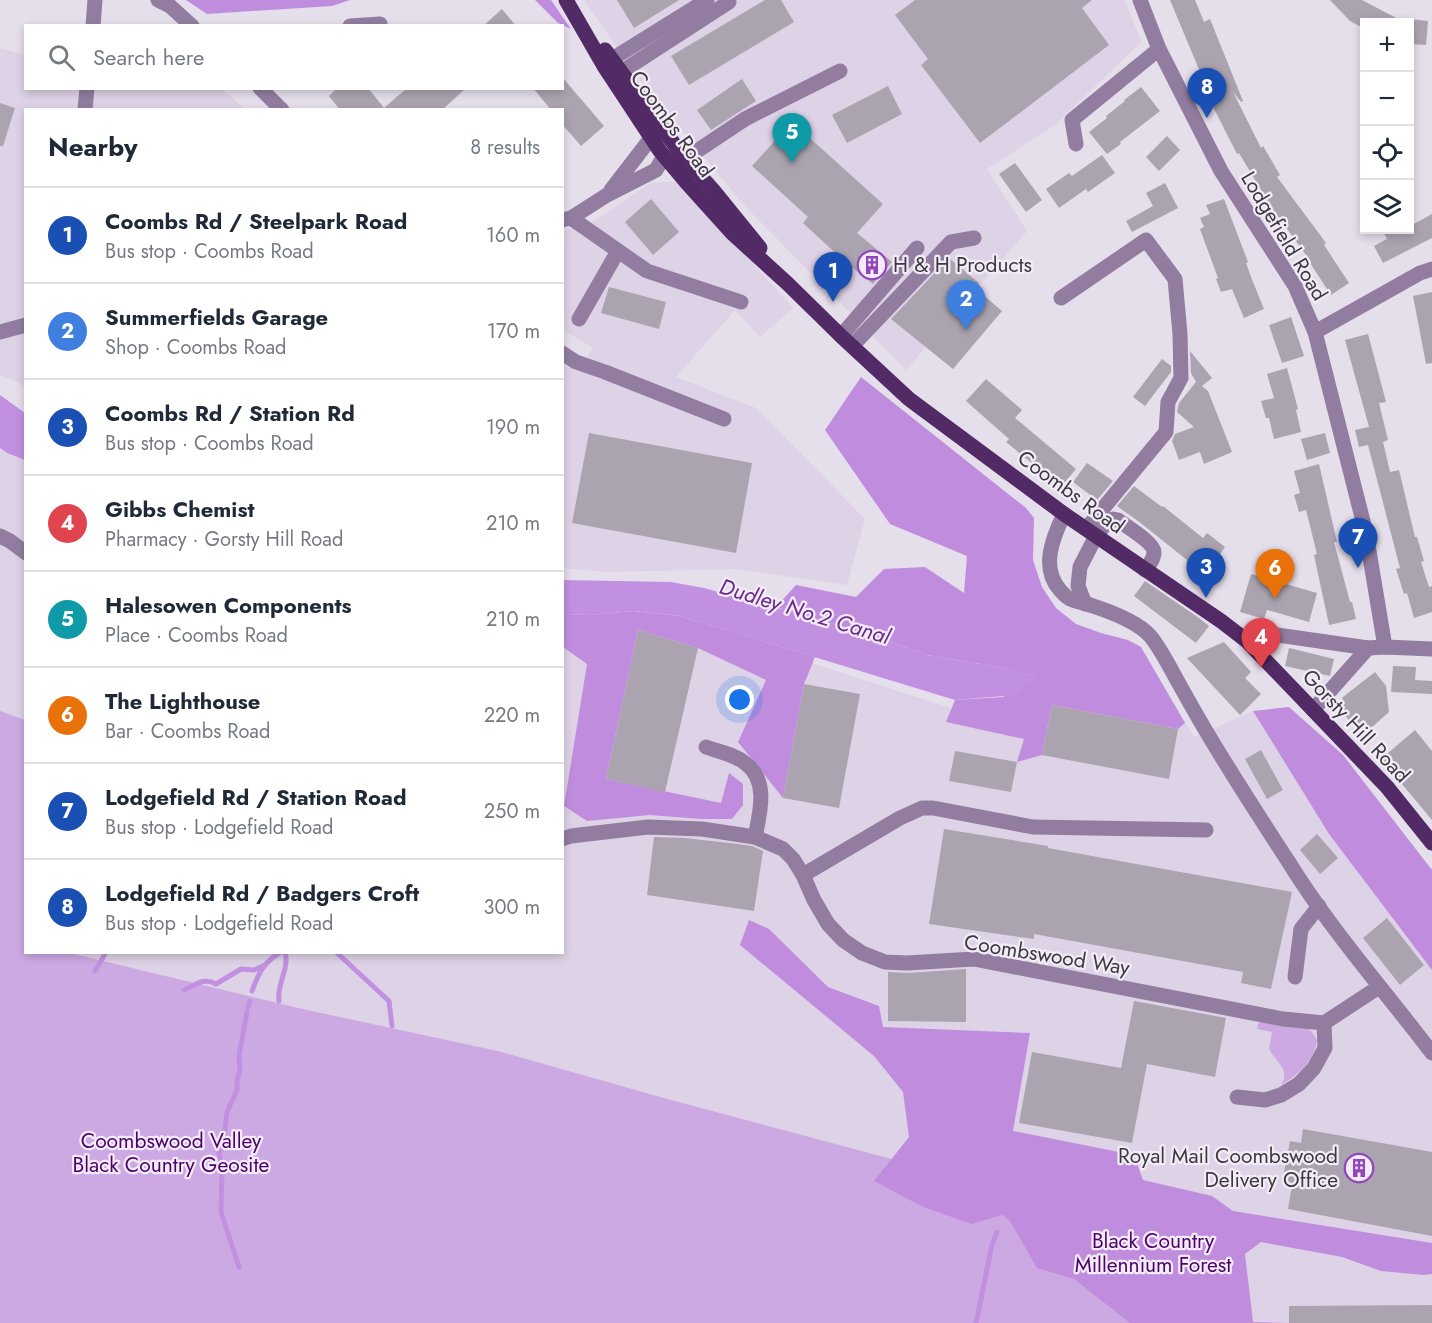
<!DOCTYPE html>
<meta charset="utf-8">
<style>
body{margin:0;font-family:Jost,sans-serif;background:#f6f6f7;color:#1f2937}
.controls{position:absolute;right:18px;top:18px;display:grid;overflow:hidden;border-radius:0px;box-shadow:0 3px 9px #0003}
.controls button{width:54px;height:54px;display:grid;place-items:center;padding:0;border:0;border-bottom:2px solid #e0e1e3;background:#fff;color:#1f2937;font:30px sans-serif}
.you{position:absolute;left:740px;top:700px;width:21px;height:21px;margin:-15px;border:4px solid #fff;border-radius:50%;background:#1a73e8;box-shadow:0 0 0 9px #1a73e833}
.badge{display:grid;place-items:center;width:39px;height:39px;border-radius:50%;background:#7c3aed;color:#fff;font-size:20px;font-weight:700}
.pin{position:absolute;translate:-50% -50px;filter:drop-shadow(0 2px 3px #0008)}
.pin::after{content:'';position:absolute;top:32px;width:21px;height:18px;background:inherit;clip-path:polygon(0 0,100% 0,50% 100%)}
.list{margin:0;padding:0;list-style:none}
h2{display:flex;justify-content:space-between;align-items:center;height:78px;margin:0;padding:0 24px;font-size:26px}
h2 small{font-size:20px;font-weight:400;color:#747a83}
.list li{display:grid;grid-template-columns:39px 1fr auto;gap:18px;align-items:center;box-sizing:border-box;height:96px;padding:0 24px;border-top:2px solid #e0e1e3}
.list b{display:block;font-size:22px;white-space:nowrap}
.list p{margin:0;font-size:20px;white-space:nowrap;color:#747a83}
.list em{font-size:20px;font-style:normal;color:#747a83}
.icon{flex:none;width:33px;height:33px;fill:none;stroke:currentColor;stroke-width:2;stroke-linecap:round;stroke-linejoin:round}
.map{position:relative;flex:none;width:1432px;height:1323px;overflow:hidden}
.search{position:absolute;background:#fff;box-shadow:0 3px 9px #0003;left:24px;top:24px;width:540px;height:66px;display:flex;align-items:center;gap:15px;box-sizing:border-box;padding:0 21px;border-radius:0px;color:#747a83;font-size:22px}
.panel{position:absolute;background:#fff;box-shadow:0 3px 9px #0003;left:24px;top:108px;width:540px;height:846px;border-radius:0px}
.map>svg:first-child{display:block}
.built{fill:#ded2e6}
.green{fill:#cda9e4}
.forest{fill:#c08dde}
.water{fill:#c290e1}
.lines{fill:none;stroke-linecap:round;stroke-linejoin:round}
.stream{stroke:#c290e1;stroke-width:5}
.building{fill:#aba4b0}
.minor{stroke:#927da0;stroke-width:15}
.major{stroke:#512a66;stroke-width:15}
.labels{text-anchor:middle;stroke-width:4.5;stroke-linejoin:round;paint-order:stroke}
.street-label{font-size:21px;fill:#3d3a3f;stroke:#f3ebf8}
.poi-label{font-size:21px;fill:#3d3a3f;stroke:#f3ebf8;text-anchor:start}
.park-label{font-size:21px;fill:#4c0269;stroke:#f3ebf8}
.water-label{font-size:22px;font-style:italic;fill:#692a89;stroke:#f3ebf8}
</style>
<div class="map">
<svg width="1432" height="1323" viewBox="0 0 1432 1323">
<rect width="100%" height="100%" fill="#e5deeb"/>
<!-- built -->
<g class="built">
<polygon points="584,0 1125,0 1141,42 1055,125 987,169 1027,231 906,370 743,204 637,76"/>
<polygon points="0,48 25,55 26,88 222,89 245,109 26,110 25,388 18,382 0,375"/>
<polygon points="664,182 680,182 793,308 760,337 735,310 676,377 756,408 865,519 847,585 736,569 606,572 563,568 563,364 578,372 593,348 563,330 563,232 598,219 650,183"/>
<polygon points="1,449 7,453 25,460 25,720 0,712 0,450"/>
<polygon points="563,607 664,615 1027,733 1033,693 1150,663 1194,737 1253,711 1329,834 1432,967 1432,1323 1216,1323 899,1161 664,1098 498,1051 303,1009 74,954 73,953 562,952"/>
</g>
<!-- green -->
<g class="green">
<polygon points="0,711 25,720 26,952 73,953 74,954 303,1009 498,1051 664,1098 899,1161 1216,1323 0,1323"/>
<path d="M1261,1022L1304,1026L1311,1031L1317,1040C1315,1060 1297,1076 1281,1085C1291,1069 1276,1063 1269,1049L1272,1032L1257,1029L1258,1024Z"/>
</g>
<!-- forest -->
<g class="forest">
<polygon points="186,0 350,0 332,6 207,14"/>
<polygon points="535,0 551,0 571,29 558,23"/>
<polygon points="861,377 1026,508 1034,518 1033,560 1042,587 1056,608 1076,624 1101,633 1128,640 1141,647 1185,723 1178,729 1052,705 1042,755 1017,762 1024,739 946,722 955,700 1003,697 1033,675 993,666 927,655 872,635 776,607 796,585 856,597 884,569 925,567 964,593 967,556 890,524 825,430"/>
<polygon points="633,611 680,616 815,657 804,684 783,798 738,742 766,680 698,648 638,630 606,779 721,803 729,773 743,784 743,805 732,819 701,819 650,815 587,821 564,806 587,664 563,647 563,614 592,615"/>
<polygon points="1289,707 1343,755 1432,870 1432,970 1329,834 1253,711"/>
<polygon points="749,920 769,929 828,987 879,1006 883,1027 1030,1033 1013,1131 1134,1155 1143,1180 1212,1196 1233,1211 1432,1243 1432,1274 1424,1275 1381,1271 1342,1257 1261,1242 1245,1254 1253,1322 1289,1323 1130,1323 1074,1279 1037,1268 1010,1221 1002,1215 972,1224 923,1207 874,1181 909,1137 903,1092 874,1056 740,945"/>
</g>
<!-- water -->
<g class="water">
<polygon points="0,395 25,413 25,460 7,453 0,448"/>
<polygon points="563,580 671,582 704,588 740,598 786,610 872,635 927,655 993,666 1034,675 1034,684 1026,685 1016,695 955,700 680,616 633,611 592,615 563,614"/>
</g>
<g class="lines">
<!-- stream -->
<g class="stream">
<polyline points="336,952 389,1001 392,1026"/>
<polyline points="101,961 106,952"/>
<polyline points="95,971 99,964"/>
<path d="M184,990C196,985 203,977 216,984L241,969L254,970L263,966"/>
<path d="M252,991C259,972 263,963 281,952"/>
<path d="M279,1001C276,985 290,968 285,952"/>
<polyline points="248,1007 250,1001"/>
<polyline points="239,1267 221,1212 222,1167 219,1153 223,1145 227,1112 237,1090 237,1079 240,1071 239,1056 247,1012"/>
<polyline points="976,1323 992,1245 997,1232"/>
</g>
</g>
<!-- building -->
<g class="building">
<polygon points="617,0 679,0 634,28"/>
<polygon points="765,0 781,0 794,22 689,85 671,56"/>
<polygon points="915,0 1092,0 1082,8 1109,45 980,143 921,65 928,59 895,15"/>
<polygon points="1170,0 1195,0 1204,22 1210,19 1243,101 1241,102 1233,92 1261,148 1263,146 1280,175 1277,177 1326,243 1324,245 1349,283 1331,295 1310,263 1311,262 1270,205 1239,153 1237,154 1210,101 1211,100 1209,94 1223,81 1214,70 1203,79"/>
<polygon points="1330,0 1362,0 1404,22 1365,22 1365,29 1350,21"/>
<polygon points="502,9 516,26 483,26"/>
<polygon points="1410,19 1428,21 1426,45 1410,44"/>
<polygon points="562,77 604,126 581,146 562,124 562,110 551,110 533,88 562,88"/>
<polygon points="742,79 756,101 711,130 697,110"/>
<polygon points="888,86 902,114 847,143 832,115"/>
<polygon points="1141,87 1160,111 1120,142 1121,144 1107,154 1089,132 1107,118 1106,116 1125,101 1124,100"/>
<polygon points="337,88 368,88 384,108 407,88 466,88 442,110 340,110 329,96"/>
<polygon points="0,103 15,108 3,146 0,146"/>
<polygon points="792,122 883,204 857,233 892,262 873,284 845,262 803,223 808,217 752,166"/>
<polygon points="1167,136 1180,150 1159,171 1146,157"/>
<polygon points="1102,155 1115,173 1088,192 1086,189 1059,208 1046,189 1069,173 1072,176"/>
<polygon points="1015,163 1042,200 1026,212 999,174"/>
<polygon points="1165,183 1178,208 1132,232 1126,221 1153,206 1146,193"/>
<polygon points="651,199 679,232 653,255 625,222"/>
<polygon points="1224,199 1248,262 1246,263 1251,277 1264,309 1244,318 1232,289 1221,292 1216,279 1218,278 1200,229 1204,227 1200,218 1210,214 1206,205"/>
<polygon points="1432,214 1432,238 1383,263 1374,246 1387,239 1382,230 1410,230 1410,226"/>
<polygon points="949,258 979,283 975,288 1002,311 953,369 891,319"/>
<polygon points="609,287 666,302 659,329 601,313"/>
<polygon points="1432,292 1432,363 1426,364 1413,296"/>
<polygon points="1291,317 1304,356 1282,363 1269,325"/>
<polygon points="1368,334 1386,402 1379,403 1388,440 1383,442 1390,472 1399,470 1415,537 1417,537 1424,561 1421,562 1429,587 1432,586 1432,612 1414,618 1407,593 1404,594 1396,569 1400,568 1368,445 1359,447 1355,430 1369,427 1345,340"/>
<polygon points="1190,351 1212,378 1202,386 1208,391 1232,452 1204,464 1200,452 1179,460 1172,441 1175,434 1194,427 1177,412 1179,403 1196,382 1191,373"/>
<polygon points="1162,359 1171,366 1171,372 1145,406 1133,397"/>
<polygon points="1287,368 1298,409 1296,410 1301,432 1274,439 1269,418 1266,418 1261,401 1274,398 1267,374"/>
<polygon points="986,379 1022,410 1015,418 1076,469 1061,487 1006,442 1009,439 966,401"/>
<polygon points="589,433 752,463 736,553 572,523"/>
<polygon points="1325,433 1330,453 1307,460 1301,439"/>
<polygon points="1087,463 1113,481 1097,500 1073,482"/>
<polygon points="1319,464 1337,542 1334,542 1350,602 1352,602 1356,619 1329,625 1314,555 1317,554 1306,510 1299,512 1294,495 1300,493 1294,471"/>
<polygon points="1134,486 1162,507 1163,506 1203,538 1207,533 1225,547 1205,576 1186,562 1187,560 1138,521 1117,506"/>
<polygon points="1251,574 1317,593 1309,622 1267,610 1264,619 1240,612"/>
<polygon points="1145,581 1199,618 1209,626 1196,643 1134,596"/>
<polygon points="638,630 698,648 665,792 606,779"/>
<polygon points="1224,642 1251,672 1245,678 1261,694 1240,715 1187,658"/>
<polygon points="1289,648 1334,659 1330,676 1285,666"/>
<polygon points="1393,666 1416,667 1415,680 1432,681 1432,694 1391,692"/>
<polygon points="1375,672 1386,686 1389,712 1362,736 1339,708 1343,697"/>
<polygon points="804,684 860,694 839,808 783,798"/>
<polygon points="1052,705 1178,729 1169,779 1042,755"/>
<polygon points="1415,730 1432,751 1432,820 1381,759"/>
<polygon points="1261,750 1283,790 1267,799 1245,759"/>
<polygon points="955,751 1017,762 1011,792 949,781"/>
<polygon points="944,829 1048,846 1048,848 1292,892 1271,989 1241,983 1243,972 1034,934 1034,939 929,924"/>
<polygon points="1317,834 1338,858 1320,874 1300,850"/>
<polygon points="654,837 685,838 738,844 752,846 763,851 754,911 647,895"/>
<polygon points="1387,918 1424,965 1400,985 1363,938"/>
<polygon points="966,969 966,1022 888,1021 888,972 908,973"/>
<polygon points="1134,1001 1226,1018 1215,1077 1147,1064 1132,1143 1019,1123 1032,1052 1121,1068"/>
<polygon points="1303,1129 1432,1152 1432,1236 1288,1209 1292,1185 1282,1183 1290,1141 1301,1143"/>
<polygon points="1432,1305 1432,1323 1289,1323 1289,1306"/>
</g>
<g class="lines">
<!-- minor -->
<g class="minor">
<polyline points="158,0 170,6 192,26"/>
<polyline points="1140,0 1159,49 1221,171 1295,286 1315,332 1366,533 1385,647"/>
<polyline points="93,26 95,0"/>
<polyline points="350,26 380,24"/>
<polyline points="612,59 707,0"/>
<polyline points="622,82 619,78 621,72 729,2"/>
<polyline points="260,88 282,110"/>
<polyline points="85,110 87,88"/>
<polyline points="1076,144 1072,120 1159,49"/>
<polyline points="685,159 745,119 840,71"/>
<polyline points="611,190 651,138 661,130"/>
<polyline points="571,218 647,271 741,302"/>
<polyline points="562,220 571,218 607,195 656,170 664,156"/>
<polyline points="1061,298 1146,240 1175,279 1180,334 1181,378 1168,402 1166,432 1086,529"/>
<polyline points="579,319 618,251"/>
<polyline points="0,332 26,325"/>
<polyline points="1315,332 1420,273 1432,269"/>
<polyline points="841,336 917,248"/>
<polyline points="852,346 951,242 974,238"/>
<polyline points="562,353 576,362 605,372 724,419"/>
<path d="M1064,514C1053,537 1040,568 1060,590C1070,602 1074,600 1087,604C1106,610 1138,621 1151,637C1159,647 1166,660 1172,671C1183,691 1194,711 1206,731C1232,775 1260,818 1288,861C1330,929 1384,990 1432,1053"/>
<polyline points="0,536 10,541 26,553"/>
<path d="M1085,604L1078,586L1080,567L1096,536L1108,521L1113,519L1118,520C1126,526 1154,543 1154,552C1154,559 1149,565 1145,570"/>
<polyline points="1247,641 1270,634 1368,648 1385,647 1432,649"/>
<polyline points="1313,710 1368,648"/>
<path d="M706,747C719,752 734,754 745,763C769,780 760,813 755,837"/>
<polyline points="562,839 571,836 648,827 702,829 755,837 783,849 793,859 803,875 814,900 828,924 843,940 862,953 885,962 907,963 974,959 1283,1019 1324,1023 1379,987"/>
<polyline points="803,875 900,818 922,808 933,808 1033,827 1206,830"/>
<polyline points="1295,977 1301,929 1319,906"/>
<polyline points="1237,1097 1265,1100 1281,1095 1299,1084 1314,1068 1325,1048 1324,1023"/>
</g>
<!-- major -->
<g class="major">
<polyline points="566,0 604,66 660,151 686,182 732,233 788,284 841,336 909,399 1064,514 1221,621 1247,641 1387,787 1432,843"/>
<polyline points="605,50 685,159 713,190 760,248"/>
</g>
</g>
<!-- icons -->
<defs>
<g id="building-ring" transform="scale(1.5)"><circle r="9.5" fill="#f3ebf8" stroke="#9147b9" stroke-width="1.5"/><path d="M-4-6H4V6H1V3H-1V6H-4ZM-2.5-4.3h1.7v1.8h-1.7ZM.8-4.3h1.7v1.8H.8ZM-2.5-1h1.7V.8h-1.7ZM.8-1h1.7V.8H.8Z" fill="#9147b9"/></g>
</defs>
<g fill-rule="evenodd">
<use href="#building-ring" x="872" y="265"/>
<use href="#building-ring" x="1359" y="1168"/>
</g>
<g class="labels">
<!-- street labels -->
<g class="street-label">
<text transform="translate(672 124) rotate(54)" y="7">Coombs Road</text>
<text transform="translate(1284 236) rotate(59)" y="7">Lodgefield Road</text>
<text transform="translate(1071 492) rotate(36)" y="7">Coombs Road</text>
<text transform="translate(1356 726) rotate(47)" y="7">Gorsty Hill Road</text>
<text transform="translate(1047 955) rotate(9)" y="7">Coombswood Way</text>
</g>
<!-- poi labels -->
<g class="poi-label">
<text x="893" y="272">H &amp; H Products</text>
<text x="1338" y="1163" text-anchor="end">Royal Mail Coombswood<tspan x="1338" dy="24">Delivery Office</tspan></text>
</g>
<!-- park labels -->
<g class="park-label">
<text x="171" y="1148">Coombswood Valley<tspan x="171" dy="24">Black Country Geosite</tspan></text>
<text x="1153" y="1248">Black Country<tspan x="1153" dy="24">Millennium Forest</tspan></text>
</g>
<!-- water labels -->
<g class="water-label">
<text transform="translate(805 611) rotate(17)" y="8">Dudley No.2 Canal</text>
</g>
</g>
</svg>
<div class="controls">
<button>+</button>
<button>−</button>
<button><svg class="icon" aria-label="locate" viewBox="0 0 24 24"><circle cx="12" cy="12" r="6"/><path d="M12 2v4M12 18v4M2 12h4M18 12h4"/></svg></button>
<button><svg class="icon" aria-label="layers" viewBox="0 0 24 24"><path d="M12 4l9 5-9 5-9-5zM3 14l9 5 9-5"/></svg></button>
</div>
<div class="you"></div>
<div class="pin badge" style="left:833px;top:302px;background:#1a4fb4">1</div>
<div class="pin badge" style="left:966px;top:330px;background:#3f7fe0">2</div>
<div class="pin badge" style="left:1206px;top:598px;background:#1a4fb4">3</div>
<div class="pin badge" style="left:1261px;top:668px;background:#e0444e">4</div>
<div class="pin badge" style="left:792px;top:163px;background:#0f9aa8">5</div>
<div class="pin badge" style="left:1275px;top:599px;background:#e8710a">6</div>
<div class="pin badge" style="left:1358px;top:568px;background:#1a4fb4">7</div>
<div class="pin badge" style="left:1207px;top:118px;background:#1a4fb4">8</div>
<div class="search"><svg class="icon" aria-label="search" viewBox="0 0 24 24"><circle cx="10" cy="10" r="6"/><path d="M15 15l6 6"/></svg>Search here</div>
<section class="panel">
<h2>Nearby<small>8 results</small></h2>
<ul class="list">
<li><span class="badge" style="background:#1a4fb4">1</span><div><b>Coombs Rd / Steelpark Road</b><p>Bus stop · Coombs Road</p></div><em>160 m</em></li>
<li><span class="badge" style="background:#3f7fe0">2</span><div><b>Summerfields Garage</b><p>Shop · Coombs Road</p></div><em>170 m</em></li>
<li><span class="badge" style="background:#1a4fb4">3</span><div><b>Coombs Rd / Station Rd</b><p>Bus stop · Coombs Road</p></div><em>190 m</em></li>
<li><span class="badge" style="background:#e0444e">4</span><div><b>Gibbs Chemist</b><p>Pharmacy · Gorsty Hill Road</p></div><em>210 m</em></li>
<li><span class="badge" style="background:#0f9aa8">5</span><div><b>Halesowen Components</b><p>Place · Coombs Road</p></div><em>210 m</em></li>
<li><span class="badge" style="background:#e8710a">6</span><div><b>The Lighthouse</b><p>Bar · Coombs Road</p></div><em>220 m</em></li>
<li><span class="badge" style="background:#1a4fb4">7</span><div><b>Lodgefield Rd / Station Road</b><p>Bus stop · Lodgefield Road</p></div><em>250 m</em></li>
<li><span class="badge" style="background:#1a4fb4">8</span><div><b>Lodgefield Rd / Badgers Croft</b><p>Bus stop · Lodgefield Road</p></div><em>300 m</em></li>
</ul>
</section>
</div>
